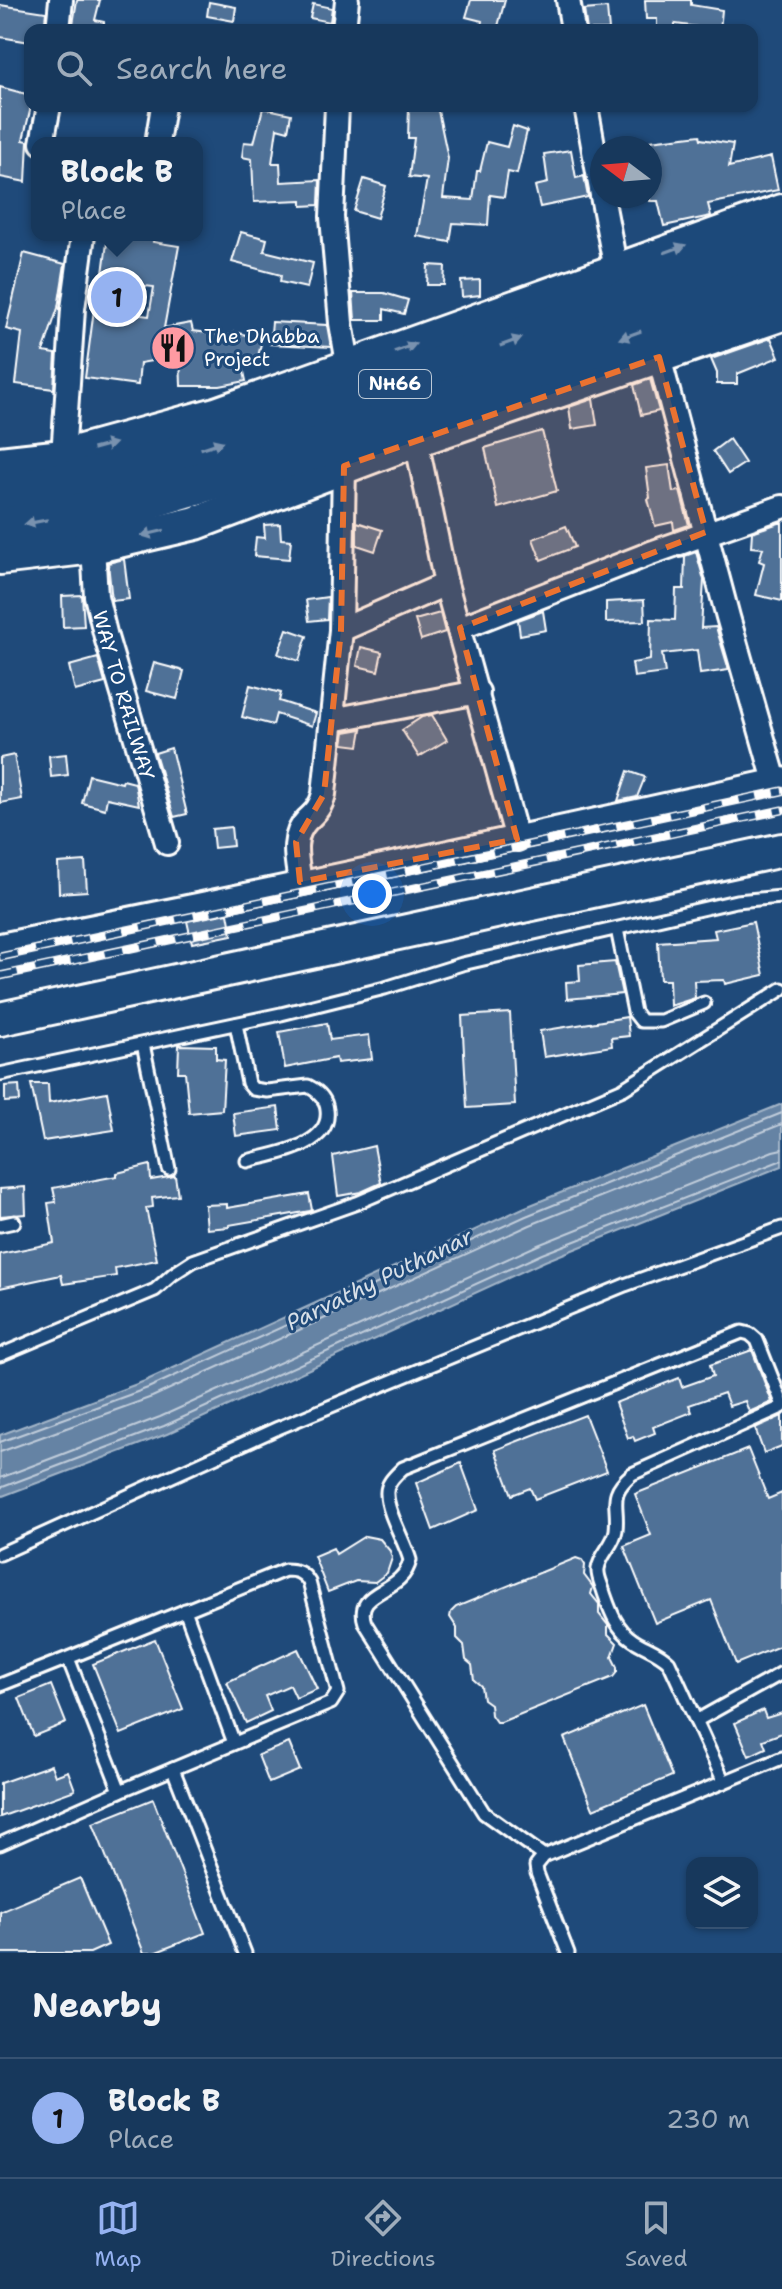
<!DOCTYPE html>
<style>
body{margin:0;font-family:"Shantell Sans",sans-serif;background:#203f62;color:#f1f3f6}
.controls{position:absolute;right:24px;bottom:24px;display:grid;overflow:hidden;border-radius:16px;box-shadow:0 2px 6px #0004}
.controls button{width:72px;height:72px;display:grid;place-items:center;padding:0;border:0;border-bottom:2px solid #365272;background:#17385c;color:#f1f3f6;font:40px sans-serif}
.compass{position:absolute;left:590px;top:136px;width:72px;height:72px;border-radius:50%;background:#17385c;box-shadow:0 2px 6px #0004;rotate:286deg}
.you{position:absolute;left:372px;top:894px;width:28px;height:28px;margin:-20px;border:6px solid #fff;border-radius:50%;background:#1a73e8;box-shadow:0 0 0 12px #1a73e833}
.badge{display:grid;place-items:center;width:52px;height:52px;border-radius:50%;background:#95b2f1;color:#111;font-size:26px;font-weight:700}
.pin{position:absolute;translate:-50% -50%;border:4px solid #fff;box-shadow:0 2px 8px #0006}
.popup{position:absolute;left:31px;top:137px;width:172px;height:104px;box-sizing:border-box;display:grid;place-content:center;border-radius:16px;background:#17385c;filter:drop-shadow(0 2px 6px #0005);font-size:26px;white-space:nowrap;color:#9eacbb}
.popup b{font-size:30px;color:#f1f3f6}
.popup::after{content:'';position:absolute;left:50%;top:100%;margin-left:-16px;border:16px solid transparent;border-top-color:#17385c}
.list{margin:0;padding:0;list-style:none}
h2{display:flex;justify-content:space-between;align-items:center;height:104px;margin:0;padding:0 32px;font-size:34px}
h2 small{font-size:26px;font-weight:400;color:#9eacbb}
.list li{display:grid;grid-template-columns:52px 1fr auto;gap:24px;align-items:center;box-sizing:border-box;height:120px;padding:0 32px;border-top:2px solid #365272}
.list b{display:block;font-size:30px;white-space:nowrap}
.list p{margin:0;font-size:26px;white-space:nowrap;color:#9eacbb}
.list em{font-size:26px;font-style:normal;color:#9eacbb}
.icon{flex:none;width:44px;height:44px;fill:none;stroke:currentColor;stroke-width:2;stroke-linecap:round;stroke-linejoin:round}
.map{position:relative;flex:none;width:782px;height:1953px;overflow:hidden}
.search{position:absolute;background:#17385c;box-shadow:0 2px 6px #0004;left:24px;right:24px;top:24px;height:88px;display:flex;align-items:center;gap:20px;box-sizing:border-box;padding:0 28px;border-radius:16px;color:#9eacbb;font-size:30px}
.sheet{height:224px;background:#17385c}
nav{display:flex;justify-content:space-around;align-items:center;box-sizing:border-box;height:112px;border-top:2px solid #365272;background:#17385c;font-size:22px;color:#9eacbb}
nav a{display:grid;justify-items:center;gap:4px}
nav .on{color:#95b2f1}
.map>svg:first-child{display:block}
.water{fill:#6583a4;stroke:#a3b5c8;stroke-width:2}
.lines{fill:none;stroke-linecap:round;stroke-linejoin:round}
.shore{stroke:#c1cddb;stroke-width:2}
.building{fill:#507197;stroke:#fff;stroke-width:2}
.lane-casing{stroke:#fff;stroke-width:17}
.street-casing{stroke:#fff;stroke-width:28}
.secondary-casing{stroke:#fff;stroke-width:38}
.highway-casing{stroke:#fff;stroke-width:46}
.lane{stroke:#1f4a7a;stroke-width:11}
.street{stroke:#1f4a7a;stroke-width:22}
.secondary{stroke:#1f4a7a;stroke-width:32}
.highway{stroke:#1f4a7a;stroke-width:40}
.rail-casing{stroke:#fff;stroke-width:9}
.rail{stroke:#1f4a7a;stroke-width:6;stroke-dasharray:18;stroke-linecap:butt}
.oneway{fill:#7992af}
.marked{fill:#eb7230;fill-opacity:0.2;stroke:#eb7230;stroke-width:6;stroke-dasharray:16 10;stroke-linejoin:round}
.labels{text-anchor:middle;stroke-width:6;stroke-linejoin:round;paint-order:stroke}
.shield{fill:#1f4a7a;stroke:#bcc9d7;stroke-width:2}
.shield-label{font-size:18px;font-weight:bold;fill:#fff}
.poi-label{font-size:20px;fill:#fff;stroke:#1f4a7a;text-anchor:start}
.street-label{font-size:20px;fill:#fff;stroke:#1f4a7a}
.water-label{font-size:22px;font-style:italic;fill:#d8e0e8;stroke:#1f4a7a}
</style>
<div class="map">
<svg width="782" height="1953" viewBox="0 0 782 1953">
<rect width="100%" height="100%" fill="#1f4a7a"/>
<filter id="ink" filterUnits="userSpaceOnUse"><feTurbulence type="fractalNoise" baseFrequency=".0125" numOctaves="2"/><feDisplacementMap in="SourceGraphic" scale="16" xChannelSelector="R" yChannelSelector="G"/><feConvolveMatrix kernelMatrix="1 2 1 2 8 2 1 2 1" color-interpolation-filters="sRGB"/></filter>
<g filter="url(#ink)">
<!-- water -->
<polygon class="water" points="782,1104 782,1166 545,1261 167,1434 0,1497 0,1435 145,1381 523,1208"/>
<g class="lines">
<!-- shore -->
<g class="shore">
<polyline points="0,1442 148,1388 526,1216 782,1113"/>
<polyline points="0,1452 152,1397 530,1225 782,1124"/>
<polyline points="0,1478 160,1417 538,1245 773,1151 782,1149"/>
<polyline points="0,1488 164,1426 542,1254 782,1160"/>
</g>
</g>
<!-- building -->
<g class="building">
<polygon points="77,0 100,0 95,20 104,22 104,30 72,30"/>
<polygon points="471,0 505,0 497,30 481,30 482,21 466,17"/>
<polygon points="645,0 691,0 691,5 722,10 720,30 675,24 675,30 657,30 657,19 646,19"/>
<polygon points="209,2 236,7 234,21 207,16"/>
<polygon points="313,4 332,8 330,22 310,18"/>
<polygon points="0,5 46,12 44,30 30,30 30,42 0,37"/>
<polygon points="607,8 609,30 587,30 584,10"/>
<polygon points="0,87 30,95 30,111 23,140 28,141 26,182 0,177"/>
<polygon points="409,106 437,106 448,158 443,198 473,200 477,171 480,171 487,142 507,147 513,126 527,131 517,174 508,172 504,197 490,195 488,225 453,223 450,242 417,236 427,179 409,177 414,138 408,138"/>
<polygon points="263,108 291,114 288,131 277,128 272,163 280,163 281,182 320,180 319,205 302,206 302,200 254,202 252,159 242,157 244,142 254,143"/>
<polygon points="700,135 701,139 733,144 729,167 771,157 778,190 708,204 711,216 664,226 658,201 650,201 650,141"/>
<polygon points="571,150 576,178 584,176 588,197 540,207 535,186 548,183 544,154"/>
<polygon points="364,179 386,186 377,218 354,211"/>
<polygon points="241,232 267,239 264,251 313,263 307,288 280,282 281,275 232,262"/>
<polygon points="108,235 154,235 153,242 179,246 164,328 191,323 193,331 233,336 234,332 262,339 256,366 242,362 246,381 220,386 181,386 180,356 140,363 138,385 85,378 94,309 149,316 154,287 102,281"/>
<polygon points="24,253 65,264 58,308 43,352 56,354 54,389 16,384 22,333 6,329"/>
<polygon points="428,265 445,266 444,285 427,285"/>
<polygon points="480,280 480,295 462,297 461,281"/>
<polygon points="353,293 384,293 408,300 404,314 384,309 384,320 355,320"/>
<polygon points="272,322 327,325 331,347 270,344"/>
<polygon points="771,338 779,357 737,374 737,384 717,384 717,373 711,359"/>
<polygon points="650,379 659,411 641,415 634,385"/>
<polygon points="593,399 597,425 572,429 569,407"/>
<polygon points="542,431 557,491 498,508 485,448"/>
<polygon points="729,439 745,463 728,474 713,451"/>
<polygon points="669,465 673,492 680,491 689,525 674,530 673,522 655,526 648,499 650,498 646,468"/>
<polygon points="357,522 382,530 375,551 357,545"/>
<polygon points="779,523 782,523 782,601 756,595 764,563 759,561 763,548 751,547 752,532"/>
<polygon points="280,524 281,539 291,540 289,559 254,556 256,537 265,538 264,525"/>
<polygon points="566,526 575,547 541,560 533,539"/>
<polygon points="696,552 704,580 701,628 716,627 729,670 700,674 697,650 662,654 665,673 634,677 632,663 650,660 651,619 675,620 676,589 684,589 685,557 679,558"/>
<polygon points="124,559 129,599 112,601 108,563"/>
<polygon points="82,595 84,626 63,627 62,596"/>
<polygon points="328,597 327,619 309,621 306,600"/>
<polygon points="644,600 645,621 606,622 606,602"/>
<polygon points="543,611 546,630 520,635 518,620"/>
<polygon points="440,613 445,632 421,640 415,620"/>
<polygon points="287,629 307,636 299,661 278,654"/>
<polygon points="361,647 382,652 378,671 357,666"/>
<polygon points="98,658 105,683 75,691 69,666"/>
<polygon points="154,663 184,671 177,699 146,691"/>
<polygon points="250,685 281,693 279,701 316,713 312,726 276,714 273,725 242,717"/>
<polygon points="432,715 447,740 419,757 402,730 422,717"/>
<polygon points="362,729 359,746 343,744 345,732"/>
<polygon points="171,748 187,814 174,817 155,753"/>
<polygon points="66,754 68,775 51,777 49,756"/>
<polygon points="14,755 22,799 0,803 0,758"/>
<polygon points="628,771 645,777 637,797 618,801"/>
<polygon points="89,775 122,783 123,780 135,783 139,805 107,798 105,809 82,803"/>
<polygon points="231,827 233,846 214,848 212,829"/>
<polygon points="85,861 87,891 59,893 58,863"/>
<polygon points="228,913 232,935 192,943 187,921"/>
<polygon points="753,922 764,975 725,984 724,980 694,981 695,998 670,1006 669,980 660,980 658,942 716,938 714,930"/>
<polygon points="615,962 622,994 567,999 566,982 580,981 579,965"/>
<polygon points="510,1013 515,1105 467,1108 462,1016"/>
<polygon points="627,1017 629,1036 611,1038 612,1046 544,1057 540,1031"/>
<polygon points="327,1023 330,1040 369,1035 372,1059 337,1063 336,1058 285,1068 279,1032"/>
<polygon points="179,1045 216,1046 216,1059 225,1060 222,1110 189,1113 185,1072 178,1072"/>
<polygon points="31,1084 48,1084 49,1103 107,1092 114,1130 43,1141"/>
<polygon points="19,1085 20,1101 5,1102 5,1086"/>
<polygon points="278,1107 281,1130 236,1136 233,1113"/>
<polygon points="374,1146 381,1183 361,1192 338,1196 333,1156"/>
<polygon points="150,1165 151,1180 175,1176 178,1195 152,1198 153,1207 146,1208 157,1260 115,1268 116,1276 63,1284 61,1275 0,1288 0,1254 54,1243 48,1203 56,1202 53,1188 117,1176 117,1173"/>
<polygon points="25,1187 26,1214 0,1216 0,1189"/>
<polygon points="309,1194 312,1210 310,1211 229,1225 229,1227 207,1229 205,1205 227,1204 227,1208"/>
<polygon points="752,1350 772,1402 749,1412 745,1401 729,1406 724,1393 689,1405 692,1412 653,1427 655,1433 635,1441 633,1436 628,1438 615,1403 679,1378 682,1387 713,1376 710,1365"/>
<polygon points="585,1415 607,1471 535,1499 530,1488 512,1495 495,1450"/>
<polygon points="782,1416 782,1446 764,1453 755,1428"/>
<polygon points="748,1449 768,1499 782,1493 782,1645 736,1664 711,1600 655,1623 624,1546 651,1535 635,1494"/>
<polygon points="461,1463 478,1510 433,1530 416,1483"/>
<polygon points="365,1536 380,1539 390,1551 392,1558 387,1573 375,1582 356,1581 328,1592 314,1556 333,1548 336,1554"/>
<polygon points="576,1558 582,1560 585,1565 584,1575 593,1587 591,1594 599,1604 599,1614 608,1625 608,1634 617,1643 612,1657 617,1667 617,1672 613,1677 501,1722 496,1722 491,1715 490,1704 483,1699 481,1686 474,1680 472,1665 466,1660 464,1645 457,1638 457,1628 450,1617 451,1612 456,1607"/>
<polygon points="155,1639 183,1709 121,1734 93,1664"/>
<polygon points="298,1649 317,1689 296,1698 290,1685 265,1696 271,1711 246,1723 227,1682"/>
<polygon points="51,1685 66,1723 34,1736 19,1698"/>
<polygon points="643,1705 672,1776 593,1809 564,1738"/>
<polygon points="763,1710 766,1718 782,1713 782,1733 763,1740 766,1748 749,1756 735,1723"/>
<polygon points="289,1743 300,1770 269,1783 258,1755"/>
<polygon points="51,1765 55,1776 68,1771 75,1790 0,1817 0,1783"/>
<polygon points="153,1799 205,1933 154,1953 144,1953 93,1823"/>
<polygon points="80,1878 108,1945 90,1953 0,1953 0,1912"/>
</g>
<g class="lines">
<!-- lane casing -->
<g class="lane-casing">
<g id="lane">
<polyline points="617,929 634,1012 641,1021 661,1021 704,1003"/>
<path d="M236,1024L248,1083L253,1089L267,1091L308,1086C318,1091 326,1098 327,1110C332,1147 272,1154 247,1161"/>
<polyline points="143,1044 169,1169"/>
<polyline points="0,1074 281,1014 385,988 462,964 736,901 782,897"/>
<polyline points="0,1225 14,1222"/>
<polyline points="0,1355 155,1290 173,1274 193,1261 357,1203 623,1089 782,989"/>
<polyline points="0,1554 278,1428 625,1285 782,1228"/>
<polyline points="185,1610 234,1743"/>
<path d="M0,1685L68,1658L120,1791L331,1703L338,1692L309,1582C303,1572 296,1570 285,1570L68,1658"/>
<polyline points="696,1721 782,1673"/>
<polyline points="173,1769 245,1953"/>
<path d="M724,1782L669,1662C658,1651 645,1648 633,1640C616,1629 610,1610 604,1593C602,1585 597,1577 598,1569C600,1554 614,1545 616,1530C619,1504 607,1495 632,1474L782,1407"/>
<polyline points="0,1844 120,1791"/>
<path d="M544,1856L484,1813L365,1623C353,1588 403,1595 410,1560C405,1541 387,1513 387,1494C386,1483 396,1475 403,1468L742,1332L750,1334L757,1340L782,1403"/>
<polyline points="568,1953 537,1873 536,1866 544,1856 782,1758"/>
</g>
</g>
<!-- street casing -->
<g class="street-casing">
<g id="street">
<polyline points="568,0 573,30"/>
<polyline points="58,30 61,0"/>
<polyline points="344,30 347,0"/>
<polyline points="337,106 332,217 341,323 349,369"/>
<polyline points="586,106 602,195"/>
<polyline points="42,143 49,106"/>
<polyline points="157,143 163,106"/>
<polyline points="602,196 616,270"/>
<polyline points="659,357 728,617 775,781"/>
<polyline points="416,440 446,584 517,839"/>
<polyline points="63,456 73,309 83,235"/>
<path id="s1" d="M93,547L96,596L106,637L167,843"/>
<polyline points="460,628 651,553 782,507"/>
<polyline points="341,630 446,584"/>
<polyline points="332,720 478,692"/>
<path d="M300,882C297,861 290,837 307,820C316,812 321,806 324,794L341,630L344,466"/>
<path d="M0,945C261,893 522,837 782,779"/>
</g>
</g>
<!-- secondary casing -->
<g class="secondary-casing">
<g id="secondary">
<polyline points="0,463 63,456 216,414 782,211"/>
<polyline points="0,558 93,547 196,523 416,440 782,314"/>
<polyline points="0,1019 782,850"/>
</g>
</g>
<!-- highway casing -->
<g class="highway-casing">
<g id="highway">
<polyline points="0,494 128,471 305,415 782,244"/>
<polyline points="0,529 129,504 314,449 782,279"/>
</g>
</g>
<!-- lane -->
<use href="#lane" class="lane"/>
<!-- street -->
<use href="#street" class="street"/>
<!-- secondary -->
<use href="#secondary" class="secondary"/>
<!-- highway -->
<use href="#highway" class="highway"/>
<!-- rail casing -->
<g class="rail-casing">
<g id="rail">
<polyline points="0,957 782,791"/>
<polyline points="0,976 782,810"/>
</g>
</g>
<!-- rail -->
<use href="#rail" class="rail"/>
</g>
<!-- one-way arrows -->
<defs><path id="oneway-solid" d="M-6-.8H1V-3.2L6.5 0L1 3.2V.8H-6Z" transform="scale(2)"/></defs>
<g class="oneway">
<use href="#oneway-solid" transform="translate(675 249) rotate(-20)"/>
<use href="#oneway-solid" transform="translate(630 335) rotate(160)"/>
<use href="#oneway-solid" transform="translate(511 342) rotate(-20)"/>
<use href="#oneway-solid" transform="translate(405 348) rotate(-20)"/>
<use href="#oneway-solid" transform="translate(212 445) rotate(-18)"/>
<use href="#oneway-solid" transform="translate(104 446) rotate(-15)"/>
<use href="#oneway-solid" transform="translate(36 522) rotate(169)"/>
<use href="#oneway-solid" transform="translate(153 533) rotate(167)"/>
</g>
</g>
<!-- marked area -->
<path class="marked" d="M659,357L706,532L460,628L517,839L300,882L296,842L324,794L341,630L344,466Z"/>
<!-- icons -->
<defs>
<g id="restaurant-disc" transform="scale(2.3)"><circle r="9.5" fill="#ff9aa2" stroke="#1f4a7a"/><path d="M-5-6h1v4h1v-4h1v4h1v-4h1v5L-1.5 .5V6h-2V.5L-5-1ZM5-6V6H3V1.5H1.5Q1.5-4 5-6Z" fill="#111"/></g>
</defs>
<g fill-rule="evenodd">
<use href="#restaurant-disc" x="173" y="348"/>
</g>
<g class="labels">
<!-- shield labels -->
<rect class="shield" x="359" y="370" width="72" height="28" rx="6"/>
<g class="shield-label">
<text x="395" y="390">NH66</text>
</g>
<!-- poi labels -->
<g class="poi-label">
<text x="204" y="343">The Dhabba<tspan x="204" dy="23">Project</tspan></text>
</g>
<!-- street labels -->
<g class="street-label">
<text dy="7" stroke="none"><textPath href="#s1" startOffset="152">WAY TO RAILWAY</textPath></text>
</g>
<!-- water labels -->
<g class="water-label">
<text transform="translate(379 1279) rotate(-26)" y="8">Parvathy Puthanar</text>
</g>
</g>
</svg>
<div class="controls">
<button><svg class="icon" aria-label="layers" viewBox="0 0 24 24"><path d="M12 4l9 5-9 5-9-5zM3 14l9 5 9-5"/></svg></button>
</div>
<svg class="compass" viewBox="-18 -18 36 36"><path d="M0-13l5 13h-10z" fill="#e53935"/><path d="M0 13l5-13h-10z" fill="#9eacbb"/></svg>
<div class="you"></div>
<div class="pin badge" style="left:117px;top:297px">1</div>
<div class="popup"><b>Block B</b>Place</div>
<div class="search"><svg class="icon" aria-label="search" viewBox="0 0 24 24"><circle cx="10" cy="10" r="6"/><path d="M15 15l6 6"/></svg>Search here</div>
</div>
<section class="sheet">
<h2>Nearby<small></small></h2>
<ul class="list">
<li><span class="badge">1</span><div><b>Block B</b><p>Place</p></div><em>230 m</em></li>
</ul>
</section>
<nav>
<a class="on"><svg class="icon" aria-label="map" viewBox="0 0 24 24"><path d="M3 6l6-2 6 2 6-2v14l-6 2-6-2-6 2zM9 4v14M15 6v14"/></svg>Map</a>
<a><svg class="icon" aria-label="directions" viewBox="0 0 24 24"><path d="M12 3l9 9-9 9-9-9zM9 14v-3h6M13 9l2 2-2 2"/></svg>Directions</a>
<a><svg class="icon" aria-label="saved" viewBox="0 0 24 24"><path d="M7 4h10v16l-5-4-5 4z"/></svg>Saved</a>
</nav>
